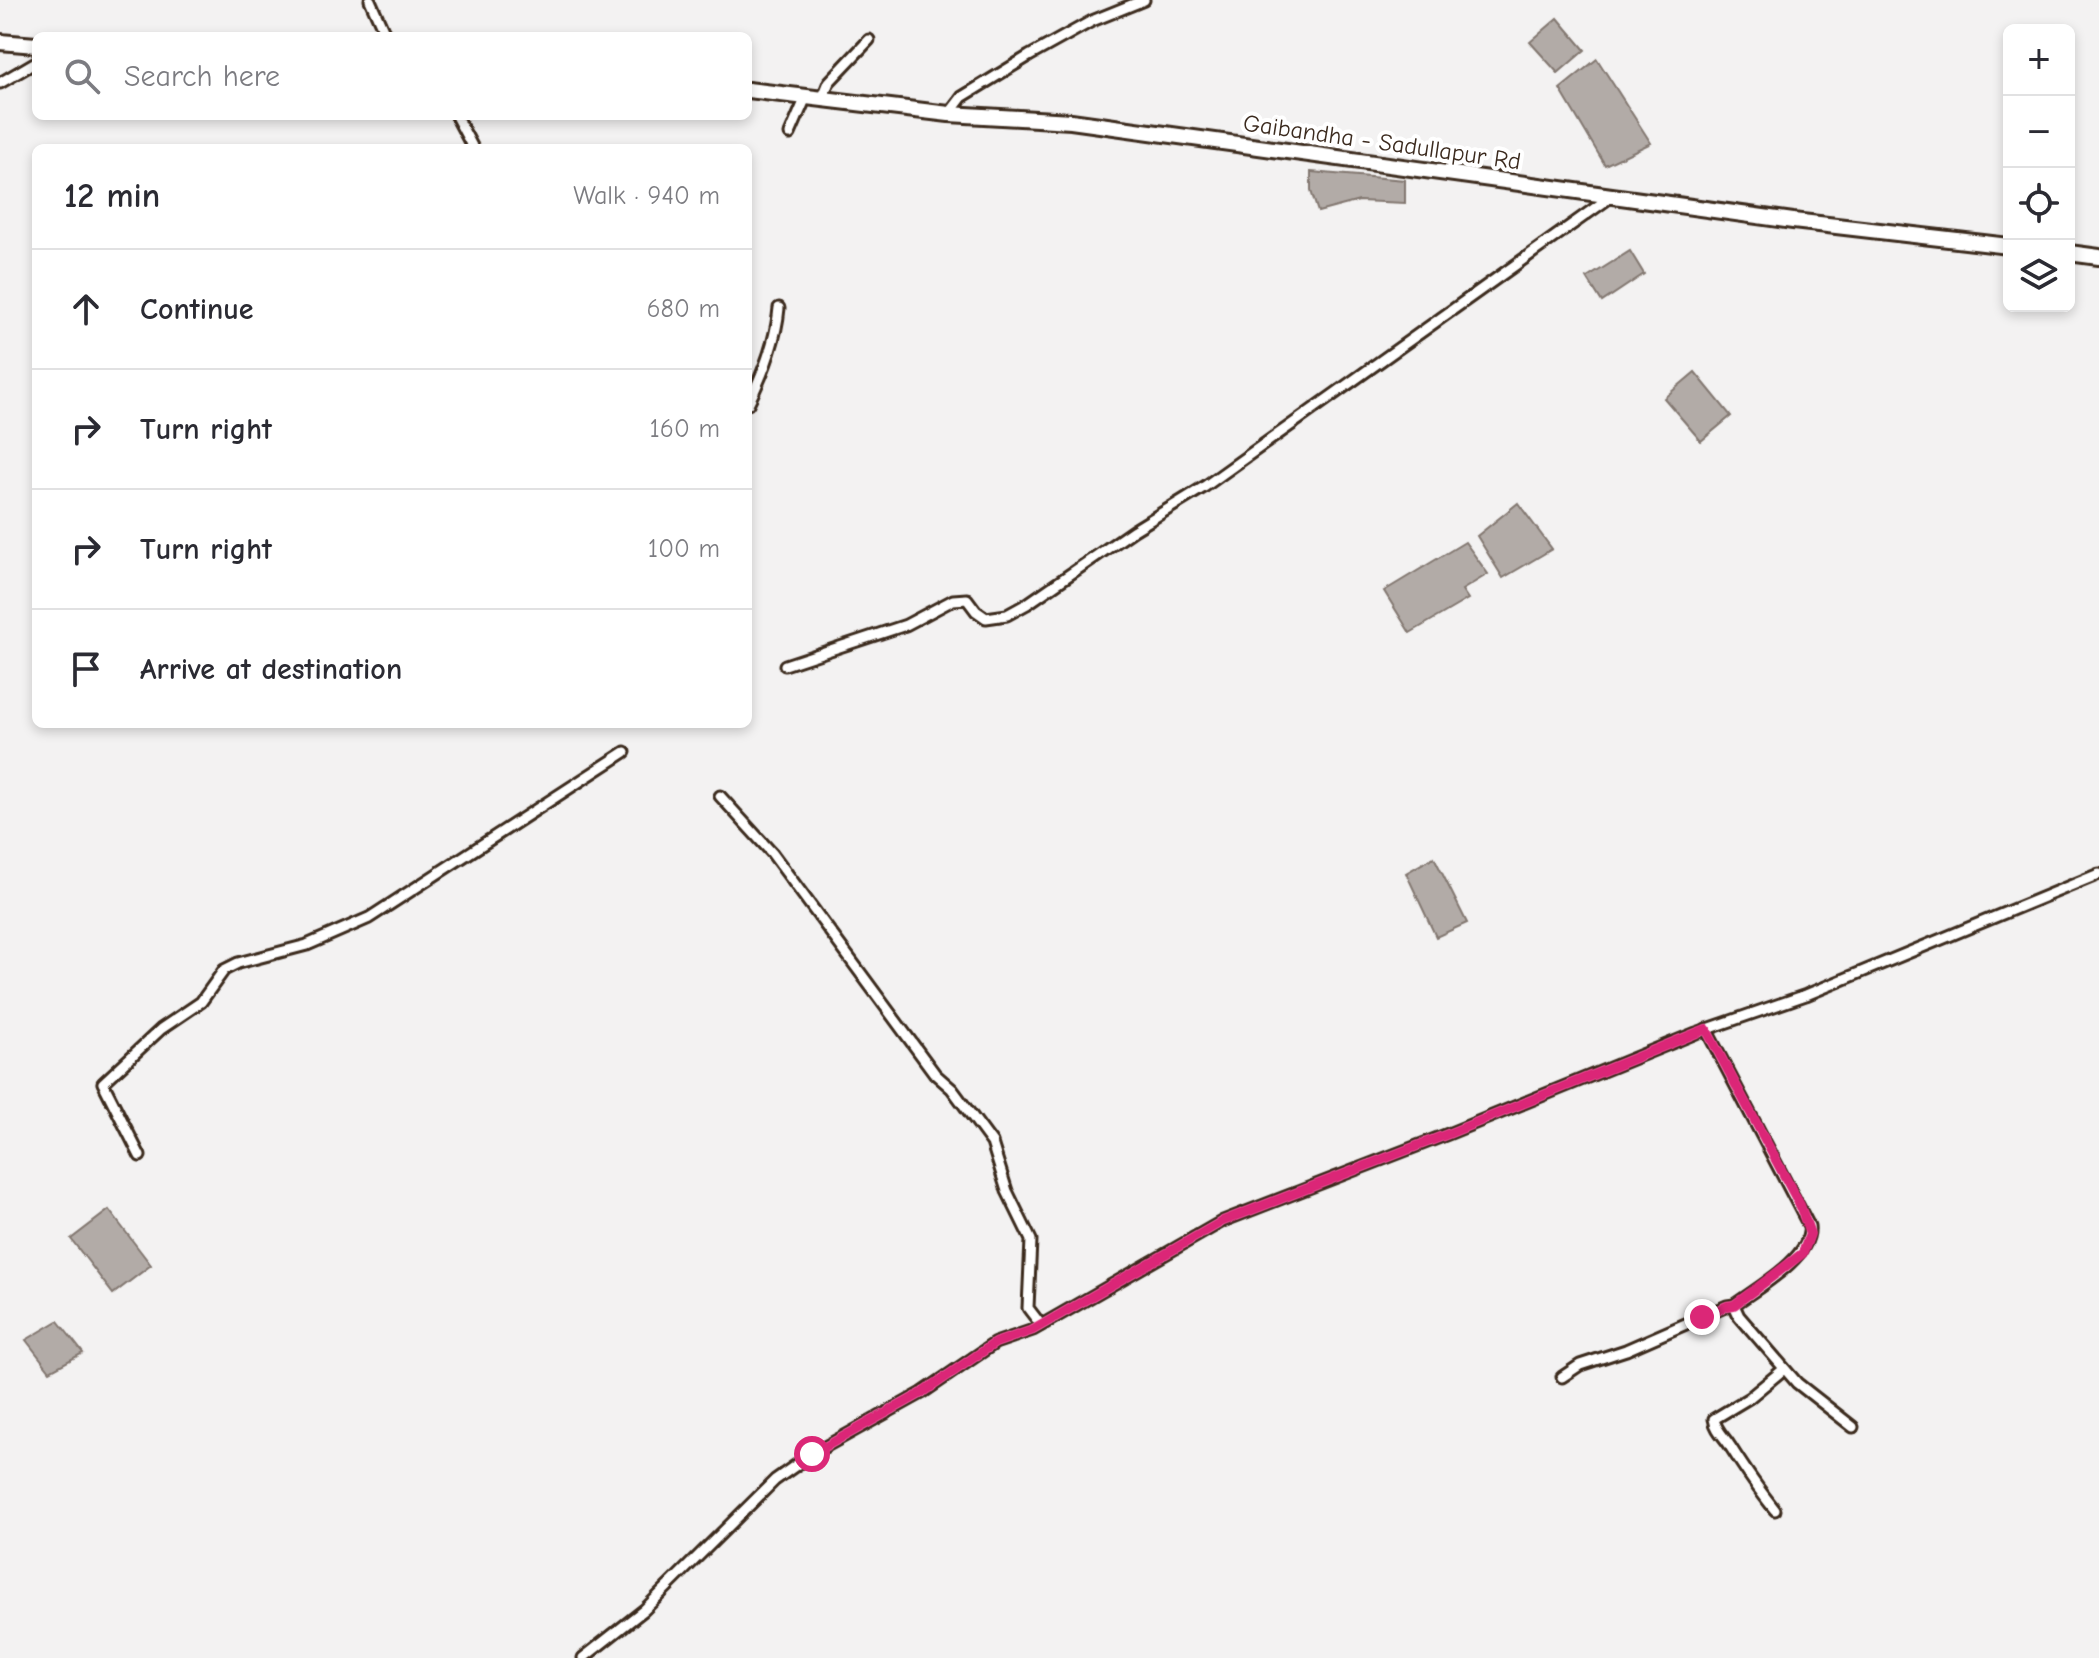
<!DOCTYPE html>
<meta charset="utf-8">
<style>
body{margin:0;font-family:"Comic Neue",sans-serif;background:#f7f7f7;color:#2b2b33}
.controls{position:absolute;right:24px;top:24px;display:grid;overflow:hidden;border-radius:12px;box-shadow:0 4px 12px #0003}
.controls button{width:72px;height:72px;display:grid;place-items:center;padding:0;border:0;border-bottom:2px solid #e1e1e2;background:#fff;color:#2b2b33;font:40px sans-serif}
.stop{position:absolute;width:24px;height:24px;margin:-18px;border:6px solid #db2777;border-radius:50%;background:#fff}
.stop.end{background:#db2777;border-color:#fff;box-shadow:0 2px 8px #0008}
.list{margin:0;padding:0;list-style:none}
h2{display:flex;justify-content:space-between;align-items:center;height:104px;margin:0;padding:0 32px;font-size:34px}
h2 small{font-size:26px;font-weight:400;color:#7c7c81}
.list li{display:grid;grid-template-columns:52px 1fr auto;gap:24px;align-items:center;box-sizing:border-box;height:120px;padding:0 32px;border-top:2px solid #e1e1e2}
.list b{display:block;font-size:30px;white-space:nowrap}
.list em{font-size:26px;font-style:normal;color:#7c7c81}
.icon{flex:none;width:44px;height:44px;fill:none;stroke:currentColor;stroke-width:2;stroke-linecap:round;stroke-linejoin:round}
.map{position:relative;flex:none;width:2099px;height:1658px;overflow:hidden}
.search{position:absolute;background:#fff;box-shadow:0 4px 12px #0003;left:32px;top:32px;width:720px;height:88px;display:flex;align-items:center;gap:20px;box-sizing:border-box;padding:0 28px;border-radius:12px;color:#7c7c81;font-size:30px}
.panel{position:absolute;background:#fff;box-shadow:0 4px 12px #0003;left:32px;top:144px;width:720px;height:584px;border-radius:12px}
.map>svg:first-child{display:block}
.water{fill:#b2aba7;stroke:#827770;stroke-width:2}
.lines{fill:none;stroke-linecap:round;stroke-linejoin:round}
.street-casing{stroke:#3b2a1e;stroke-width:15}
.secondary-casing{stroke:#3b2a1e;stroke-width:20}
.street{stroke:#fff;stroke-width:9}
.secondary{stroke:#fff;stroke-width:14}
.route{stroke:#db2777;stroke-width:10}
.labels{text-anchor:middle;stroke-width:8;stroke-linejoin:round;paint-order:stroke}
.street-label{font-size:24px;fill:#3b2a1e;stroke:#fff}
</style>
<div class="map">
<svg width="2099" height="1658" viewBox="0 0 2099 1658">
<rect width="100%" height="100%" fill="#f3f2f2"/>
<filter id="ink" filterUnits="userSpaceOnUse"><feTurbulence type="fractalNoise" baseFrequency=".0125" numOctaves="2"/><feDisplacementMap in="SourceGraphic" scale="16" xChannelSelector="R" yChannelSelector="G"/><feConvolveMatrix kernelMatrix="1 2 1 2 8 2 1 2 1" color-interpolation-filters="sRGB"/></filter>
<g filter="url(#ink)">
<!-- water -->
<g class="water">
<polygon points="1558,18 1585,50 1558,73 1530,42"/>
<polygon points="1597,59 1651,143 1605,165 1560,89"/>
<polygon points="1311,172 1405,180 1405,203 1359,201 1318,212 1311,191"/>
<polygon points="1630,251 1644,274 1602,302 1587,278"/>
<polygon points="1695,372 1731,416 1701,441 1664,398"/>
<polygon points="1518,503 1552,549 1503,578 1477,536"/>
<polygon points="1465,542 1488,574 1462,590 1468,599 1410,633 1384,591"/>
<polygon points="1434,857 1467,923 1436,937 1406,873"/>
<polygon points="109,1210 151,1265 113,1294 71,1239"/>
<polygon points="58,1321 83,1353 50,1371 26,1340"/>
</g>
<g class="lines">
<!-- street casing -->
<g class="street-casing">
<g id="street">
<polyline points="370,0 386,36"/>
<polyline points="0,83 36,62"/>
<polyline points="822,99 829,82 869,40"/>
<polyline points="949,114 962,97 1029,56 1092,21 1144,0"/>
<polyline points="456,116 473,148"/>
<polyline points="790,134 806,97"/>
<path d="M748,404C763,374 776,342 779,308"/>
<polyline points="785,665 906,625 953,600 967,599 976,611 986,618 1007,615 1027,604 1134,530 1204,487 1612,196"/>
<polyline points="720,796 772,853 935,1074 952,1089 992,1143 1007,1191 1031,1240 1028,1308 1041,1325"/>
<polyline points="140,1156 103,1083 161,1029 201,1002 224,970 238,963 307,945 369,918 625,752"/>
<polyline points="1734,1305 1739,1316 1797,1383 1853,1427"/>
<path d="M1562,1377L1580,1365L1626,1350L1727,1306L1734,1305C1757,1288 1813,1257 1809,1226L1706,1029"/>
<path d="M1775,1510C1758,1489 1744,1468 1730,1446C1724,1436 1716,1431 1714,1419L1749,1398L1784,1369"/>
<polyline points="583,1658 644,1610 775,1480 812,1454 922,1393 995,1343 1033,1330 1223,1221 1448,1134 1696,1033 1806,995 2099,874"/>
</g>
</g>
<!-- secondary casing -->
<g class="secondary-casing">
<g id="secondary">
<polyline points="0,42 36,45"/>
<polyline points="748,90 949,114 1071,121 1793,221 2009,246"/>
<polyline points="2069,253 2099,257"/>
</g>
</g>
<!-- street -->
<use href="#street" class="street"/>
<!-- secondary -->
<use href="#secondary" class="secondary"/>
</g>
</g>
<g class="lines" filter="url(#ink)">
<!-- route -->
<polyline class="route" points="812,1454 922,1393 995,1343 1033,1330 1223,1221 1448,1134 1706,1029 1800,1205 1810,1234 1803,1253 1757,1288 1734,1305 1727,1306 1702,1317"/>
</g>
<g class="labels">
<!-- street labels -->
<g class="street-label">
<text transform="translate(1382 142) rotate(8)" y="8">Gaibandha - Sadullapur Rd</text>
</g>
</g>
</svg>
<div class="controls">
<button>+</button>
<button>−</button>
<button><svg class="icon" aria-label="locate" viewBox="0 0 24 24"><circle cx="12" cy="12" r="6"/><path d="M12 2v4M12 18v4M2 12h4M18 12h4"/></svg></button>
<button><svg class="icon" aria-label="layers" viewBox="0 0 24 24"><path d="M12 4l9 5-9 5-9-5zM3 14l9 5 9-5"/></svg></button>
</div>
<div class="stop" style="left:812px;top:1454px"></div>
<div class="stop end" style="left:1702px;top:1317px"></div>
<div class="search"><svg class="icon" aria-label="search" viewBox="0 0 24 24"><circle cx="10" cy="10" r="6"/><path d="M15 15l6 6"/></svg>Search here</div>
<section class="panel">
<h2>12 min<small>Walk · 940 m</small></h2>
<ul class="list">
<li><svg class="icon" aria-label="ahead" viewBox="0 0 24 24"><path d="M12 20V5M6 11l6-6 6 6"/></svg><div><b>Continue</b></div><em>680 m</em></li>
<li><svg class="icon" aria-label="right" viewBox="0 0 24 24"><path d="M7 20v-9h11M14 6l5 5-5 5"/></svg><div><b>Turn right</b></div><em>160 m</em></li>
<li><svg class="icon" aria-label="right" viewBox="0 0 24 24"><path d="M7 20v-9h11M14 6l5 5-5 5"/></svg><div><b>Turn right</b></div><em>100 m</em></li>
<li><svg class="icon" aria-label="arrive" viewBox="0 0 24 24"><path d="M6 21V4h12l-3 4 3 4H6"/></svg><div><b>Arrive at destination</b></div></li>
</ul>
</section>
</div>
